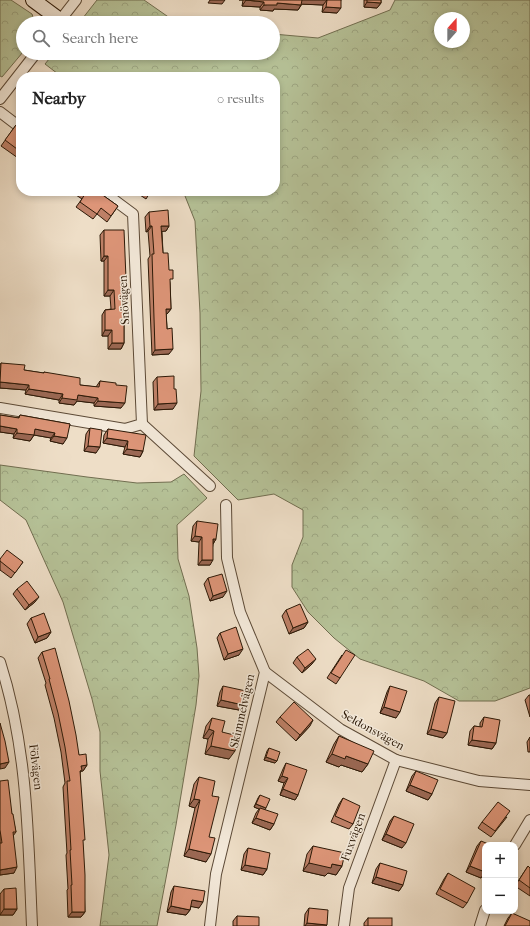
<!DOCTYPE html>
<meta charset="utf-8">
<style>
body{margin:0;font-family:"IM FELL French Canon",serif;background:#f2f2f2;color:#222}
.controls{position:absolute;right:12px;bottom:12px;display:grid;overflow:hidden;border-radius:8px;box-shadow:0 2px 6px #0003}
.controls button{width:36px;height:36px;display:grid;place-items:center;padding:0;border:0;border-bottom:1px solid #e0e0e0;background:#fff;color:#222;font:20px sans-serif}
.compass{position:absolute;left:434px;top:12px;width:36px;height:36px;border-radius:50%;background:#fff;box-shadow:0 2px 6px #0003;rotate:21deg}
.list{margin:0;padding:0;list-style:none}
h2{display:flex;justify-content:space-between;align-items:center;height:52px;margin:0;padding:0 16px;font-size:17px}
h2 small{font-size:13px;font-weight:400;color:#767676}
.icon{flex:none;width:22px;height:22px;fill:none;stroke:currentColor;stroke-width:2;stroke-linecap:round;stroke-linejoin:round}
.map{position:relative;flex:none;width:530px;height:926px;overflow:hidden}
.search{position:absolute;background:#fff;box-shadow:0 2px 6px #0003;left:16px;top:16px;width:264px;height:44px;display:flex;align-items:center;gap:10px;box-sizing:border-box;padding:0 14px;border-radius:22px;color:#767676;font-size:15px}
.panel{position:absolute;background:#fff;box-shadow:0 2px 6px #0003;left:16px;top:72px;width:264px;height:124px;border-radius:16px}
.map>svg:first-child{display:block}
.forest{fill:url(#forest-crowns);stroke:#716e50;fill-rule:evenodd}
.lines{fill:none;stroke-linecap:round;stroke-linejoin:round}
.street-casing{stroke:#5c4a37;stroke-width:12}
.secondary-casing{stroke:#2c1907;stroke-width:16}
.street{stroke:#f4eadb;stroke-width:10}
.secondary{stroke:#f4eadb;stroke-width:14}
.wall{fill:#be8067;stroke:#2c1907}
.shaded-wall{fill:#9b6854;stroke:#2c1907}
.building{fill:#dd9578;stroke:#2c1907}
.labels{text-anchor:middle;stroke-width:3;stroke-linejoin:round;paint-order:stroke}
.street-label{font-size:12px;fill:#2c1907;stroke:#f4eadb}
</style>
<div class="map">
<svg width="530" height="926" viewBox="0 0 530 926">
<defs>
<pattern id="forest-crowns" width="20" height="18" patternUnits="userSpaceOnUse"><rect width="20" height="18" fill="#b6c298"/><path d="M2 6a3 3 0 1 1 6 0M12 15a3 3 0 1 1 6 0" fill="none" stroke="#9da682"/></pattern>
</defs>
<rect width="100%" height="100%" fill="#eedec7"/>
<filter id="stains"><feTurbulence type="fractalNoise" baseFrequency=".005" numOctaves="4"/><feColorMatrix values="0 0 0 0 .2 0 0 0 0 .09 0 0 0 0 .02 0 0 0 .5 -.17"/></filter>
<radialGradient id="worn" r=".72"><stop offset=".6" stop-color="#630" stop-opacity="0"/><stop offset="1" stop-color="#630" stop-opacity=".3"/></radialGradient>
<!-- forest -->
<g class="forest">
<polygon points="0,0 11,0 32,14 35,23 23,23 23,52 2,77 0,76"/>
<polygon points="97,0 144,0 177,23 79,23"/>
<path d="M395,0H530V688L495,701H459L424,681L360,659L334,638L308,612L292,587V565L303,537V510L274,494L238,500L194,456L201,391L200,313L195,221L183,191H275V77H62L45,64L54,53H273V34L318,38L390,10ZM440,18H464V42H440Z"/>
<polygon points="0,465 87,477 137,483 171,482 184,474 207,498 177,525 178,559 189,596 197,648 199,676 196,705 176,825 157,926 100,926 109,855 100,771 100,732 92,699 63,602 26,520 0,500"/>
</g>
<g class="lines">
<!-- street casing -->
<g class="street-casing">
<g id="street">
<polyline points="58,23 76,0"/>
<polyline points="0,99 36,53"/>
<polyline points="0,112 21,128"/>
<polyline points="0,408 125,429 142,424 133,214 102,191"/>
<polyline points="142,424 210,486"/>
<path d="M0,662C28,749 28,836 32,926"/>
<polyline points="265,672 340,729 396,760 479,781 530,785"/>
<polyline points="515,845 530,820"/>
<polyline points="210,926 216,874 265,672 240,612 227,558 226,505"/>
<polyline points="344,926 349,888 396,760"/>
<polyline points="480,926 485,910"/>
</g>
</g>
<!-- secondary casing -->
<g class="secondary-casing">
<polyline id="secondary" points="33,0 60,20"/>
</g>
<!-- street -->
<use href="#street" class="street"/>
<!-- secondary -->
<use href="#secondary" class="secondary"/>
</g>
<!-- wall -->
<g class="wall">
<polygon points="239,0 341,0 337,13 322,12 323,5 302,4 298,10 274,9 273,11 260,10 260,7 242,6 243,0"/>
<polygon points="364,0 381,0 381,3 377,8 364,7"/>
<polygon points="16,125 21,129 21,154 18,158 1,146"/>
<polygon points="70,191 97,191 118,206 107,222 97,214 93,219 76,207 82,199"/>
<polygon points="134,191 151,191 146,199"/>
<polygon points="149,212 169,226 166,231 162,231 163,253 170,283 171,309 167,314 166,314 169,354 152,355 148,259 150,256 148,231 146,232 145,217"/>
<polygon points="104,230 124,307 124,343 121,349 108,349 108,336 102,336 102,315 105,310 111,309 110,296 104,296 104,261 101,261 100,235"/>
<polygon points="1,363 24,370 43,373 44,372 80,385 96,387 100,381 116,385 121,408 94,406 94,403 77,401 74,405 59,403 59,400 25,394 26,390 0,388 0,365"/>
<polygon points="157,377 174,389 173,409 154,410 153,382"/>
<polygon points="0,415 18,418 20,415 70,424 63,444 50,441 51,438 34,435 30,441 13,438 14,434 0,432"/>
<polygon points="90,428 96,453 84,451 86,434"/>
<polygon points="108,429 143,451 140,457 123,454 125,447 103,443 104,435"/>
<polygon points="197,521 216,539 213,544 210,565 198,565 199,542 191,541 193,526"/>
<polygon points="0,559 23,562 11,578 0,570"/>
<polygon points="208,578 223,597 210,601 204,584"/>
<polygon points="17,589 35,602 25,610 13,594"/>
<polygon points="286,610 308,622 304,628 289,634 282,616"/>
<polygon points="31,618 51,632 47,638 35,643 27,624"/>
<polygon points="220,633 239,655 224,660 217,638"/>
<polygon points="42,652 79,755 87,765 83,771 81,771 80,773 85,912 81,917 68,917 67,890 68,889 66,855 67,853 63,787 65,783 61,752 54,718 45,685 46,683 38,658"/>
<polygon points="342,655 340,678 336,684 327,678"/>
<polygon points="297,657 312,664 302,673 293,663"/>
<polygon points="223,686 239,710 217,706 220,692"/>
<polygon points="390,686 396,718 380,713 387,692"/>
<polygon points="529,695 530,695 530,717 525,700"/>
<polygon points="439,697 447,733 443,738 427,734 435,703"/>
<polygon points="280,717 310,726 296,741 276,722"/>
<polygon points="484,717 496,743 492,749 468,745 470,731 474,726 480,727 480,723"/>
<polygon points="212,718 222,732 229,759 205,754 208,739 203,738 206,726"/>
<polygon points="339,736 368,764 362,772 341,765 339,767 326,762 334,744"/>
<polygon points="530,737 530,752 528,752 527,742"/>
<polygon points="269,748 277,761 275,763 264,760 267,751"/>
<polygon points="286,763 298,795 295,800 280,795 284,783 278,781 283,769"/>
<polygon points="416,771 432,794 428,800 406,791 412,776"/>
<polygon points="199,777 212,796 206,862 184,856 195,808 189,806 194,784"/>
<polygon points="0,781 12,814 16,832 13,836 14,873 0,875"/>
<polygon points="260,795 265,810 274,824 270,830 252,823 256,813 259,809 254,807 258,798"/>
<polygon points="343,798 353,824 349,829 331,822 339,804"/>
<polygon points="394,816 402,848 382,840 390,821"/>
<polygon points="507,817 491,837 478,828 482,822"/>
<polygon points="481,841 481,878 466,872 477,846"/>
<polygon points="313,846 342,866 336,875 328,873 325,876 303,871 307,854"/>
<polygon points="248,848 267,869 263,875 241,870 244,854"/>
<polygon points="380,863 403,885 399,891 372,883 376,869"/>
<polygon points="528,866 530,868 530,896 515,886"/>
<polygon points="448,873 467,903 463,908 436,894 444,879"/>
<polygon points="174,886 199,908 191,906 190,910 186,915 167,912 171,892"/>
<polygon points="4,889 17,909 13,915 0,915 0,894"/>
<polygon points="309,908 326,926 304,926 305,914"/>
<polygon points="512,913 530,926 504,926 508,918"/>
<polygon points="237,916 259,926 233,926 233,921"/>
<polygon points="368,918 392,926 364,926 364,923"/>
</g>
<!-- shaded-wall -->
<g class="shaded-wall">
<polygon points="210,0 225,0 222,4 208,3"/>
<polygon points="246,0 264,2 260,7 242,6"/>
<polygon points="301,0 327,0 323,5 298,4"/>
<polygon points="367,2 381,3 377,8 364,7"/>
<polygon points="277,3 301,5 298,10 274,9 273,11 260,10 264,5"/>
<polygon points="326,7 341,8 337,13 322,12"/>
<polygon points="150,226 152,226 148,231 146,232"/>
<polygon points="161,226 169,226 166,231 157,232"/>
<polygon points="104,256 108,256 104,261 101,261"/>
<polygon points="108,290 114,290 110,296 104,296"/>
<polygon points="166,309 171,309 167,314 162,315"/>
<polygon points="105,330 112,330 108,336 102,336"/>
<polygon points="112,343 124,343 121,349 108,349"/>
<polygon points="173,349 169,354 152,355 155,350"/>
<polygon points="0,382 29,385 26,390 0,388"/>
<polygon points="29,389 63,394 59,400 25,394"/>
<polygon points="78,395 98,398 94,403 77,401 74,405 59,403 62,398"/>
<polygon points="98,401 125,403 121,408 94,406"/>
<polygon points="177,403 173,409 154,410 158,404"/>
<polygon points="0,426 17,429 14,434 0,432"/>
<polygon points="35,429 55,433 51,438 34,435 30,441 13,438 17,433"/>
<polygon points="54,436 67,438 63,444 50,441"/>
<polygon points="107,438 128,441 125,447 103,443"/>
<polygon points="88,446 100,447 96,453 84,451"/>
<polygon points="127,449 143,451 140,457 123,454"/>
<polygon points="195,536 202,537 199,542 191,541"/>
<polygon points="213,539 216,539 213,544"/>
<polygon points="202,560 213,560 210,565 198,565"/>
<polygon points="227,591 223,597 210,601 213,596"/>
<polygon points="39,597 35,602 25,610 29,605"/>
<polygon points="308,622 304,628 289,634 293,628"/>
<polygon points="51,632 47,638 35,643 38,637"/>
<polygon points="243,649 239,655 224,660 228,654"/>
<polygon points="316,659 312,664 302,673 305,668"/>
<polygon points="221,700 243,705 239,710 217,706"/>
<polygon points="384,707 400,712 396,718 380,713"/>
<polygon points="313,720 310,726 296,741 300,735"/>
<polygon points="209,729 214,731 208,739 203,738"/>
<polygon points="431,729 447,733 443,738 427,734"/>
<polygon points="472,740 496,743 492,749 468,745"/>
<polygon points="211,746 235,751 229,759 205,754"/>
<polygon points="332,754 346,756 368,764 362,772 341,765 339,767 326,762"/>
<polygon points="266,757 277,761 275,763 264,760"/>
<polygon points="9,762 5,768 0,769 0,764"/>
<polygon points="87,765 83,771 81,771 78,776 81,766"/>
<polygon points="282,776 288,778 284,783 278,781"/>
<polygon points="410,785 432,794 428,800 406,791"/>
<polygon points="283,789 298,795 295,800 280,795"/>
<polygon points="194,799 200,800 195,808 189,806"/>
<polygon points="256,804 266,808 264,811 254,807"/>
<polygon points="256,818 274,824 270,830 252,823"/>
<polygon points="386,834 406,843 402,848 382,840"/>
<polygon points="189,849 211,854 206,862 184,856"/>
<polygon points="309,863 332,864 342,866 336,875 328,873 325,876 303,871"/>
<polygon points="245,865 267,869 263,875 241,870"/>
<polygon points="470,866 485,872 481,878 466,872"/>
<polygon points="17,867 14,873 0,875 0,870"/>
<polygon points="376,877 403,885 399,891 372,883"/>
<polygon points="192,900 203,902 199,908 188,906"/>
<polygon points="171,906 190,910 186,915 167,912"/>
<polygon points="4,909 17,909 13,915 0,915"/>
<polygon points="72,912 85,912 81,917 68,917"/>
<polygon points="307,923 327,925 326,926 305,926"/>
</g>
<!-- building -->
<g class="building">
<polygon points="246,0 302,0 301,5 277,3 277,5 264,5 264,2"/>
<polygon points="326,0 341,0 341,8 326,7 327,0"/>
<polygon points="367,0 381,0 381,3 367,2"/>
<polygon points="16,125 21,129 21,152 5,140"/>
<polygon points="81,191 97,191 118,206 111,216 101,208 97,214 80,202 85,194"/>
<polygon points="146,191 151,191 150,193"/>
<polygon points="168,210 169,226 161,226 163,253 168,253 169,270 173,270 173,279 170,279 171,309 166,309 167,329 172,328 173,349 155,350 152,254 154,254 152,226 150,226 149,212"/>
<polygon points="104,230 124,230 127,303 124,303 124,343 112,343 112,330 105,330 105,310 115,309 114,290 108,290 108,256 104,256"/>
<polygon points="1,363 25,365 24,370 44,373 44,372 80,378 80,385 99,387 100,381 116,383 116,385 127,386 125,403 98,401 98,398 78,395 77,400 62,398 63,394 29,389 29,385 0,382"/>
<polygon points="174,376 174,389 176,389 177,403 158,404 157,377"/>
<polygon points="0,415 19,418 20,415 70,424 67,438 54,436 55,433 35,429 34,435 17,433 17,429 0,426"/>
<polygon points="90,428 102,430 100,447 88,446"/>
<polygon points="108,429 146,435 143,451 127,449 128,441 107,438"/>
<polygon points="197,521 218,524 216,539 213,539 213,560 202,560 202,537 195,536"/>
<polygon points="7,550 23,562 15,573 0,561 0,559"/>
<polygon points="222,574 227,591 213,596 208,578"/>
<polygon points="27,581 39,597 29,605 17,589"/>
<polygon points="300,604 308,622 293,628 286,610"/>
<polygon points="44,613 51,632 38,637 31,618"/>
<polygon points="236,627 243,649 228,654 220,633"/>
<polygon points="55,648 69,701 76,735 79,755 86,754 87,765 81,766 82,770 80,771 85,840 83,840 85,875 85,912 72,912 71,885 72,885 70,850 71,850 67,781 70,781 65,747 58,713 49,679 50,679 42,652"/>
<polygon points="308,649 316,659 305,668 297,657"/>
<polygon points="346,650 355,655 340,678 331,673"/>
<polygon points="223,686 246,691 243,705 221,700"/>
<polygon points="390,686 407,691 400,712 384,707"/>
<polygon points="439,697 455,701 447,733 431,729"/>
<polygon points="294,702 313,720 300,735 280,717"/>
<polygon points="484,717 500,720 496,743 472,740 474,726 482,727"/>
<polygon points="212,718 225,721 222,732 238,736 235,751 211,746 214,731 209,729"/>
<polygon points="0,723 5,741 9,762 0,764"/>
<polygon points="339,736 374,751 368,764 346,756 345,759 332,754"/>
<polygon points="269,748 280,752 277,761 266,757"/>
<polygon points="286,763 307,770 298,795 283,789 288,778 282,776"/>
<polygon points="416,771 438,780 432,794 410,785"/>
<polygon points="199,777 215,781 212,796 219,797 209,837 215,838 211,854 189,849 200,800 194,799"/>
<polygon points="8,780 12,814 13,814 16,832 13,832 17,867 0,870 0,843 2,843 0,830 0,781"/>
<polygon points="260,795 270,799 266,808 256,804"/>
<polygon points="343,798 360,806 353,824 335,816"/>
<polygon points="498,802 510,811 495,831 482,822"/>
<polygon points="260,808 278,814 274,824 256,818"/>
<polygon points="394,816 414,824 406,843 386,834"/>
<polygon points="481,841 491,845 485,845 485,872 470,866"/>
<polygon points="313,846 345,853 342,866 332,864 331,868 309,863"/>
<polygon points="248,848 270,853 267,869 245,865"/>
<polygon points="380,863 407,871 403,885 376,877"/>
<polygon points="528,866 530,868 530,888 519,880"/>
<polygon points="448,873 475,888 467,903 440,889"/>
<polygon points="174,886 205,891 203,902 192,900 190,910 171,906"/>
<polygon points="16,888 17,909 4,909 4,889"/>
<polygon points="309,908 328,910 327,925 307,923"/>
<polygon points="512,913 530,921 530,926 505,926"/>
<polygon points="237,916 259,917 259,926 237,926"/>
<rect x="368" y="918" width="24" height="8"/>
</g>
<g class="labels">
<!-- street labels -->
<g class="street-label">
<text transform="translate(124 300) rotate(-93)" y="4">Snövägen</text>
<text transform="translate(242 711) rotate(-77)" y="4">Skimmelvägen</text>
<text transform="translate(373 730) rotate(29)" y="4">Seldonsvägen</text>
<text transform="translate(36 767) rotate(83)" y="4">Fölvägen</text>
<text transform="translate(353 837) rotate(-70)" y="4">Fuxvägen</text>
</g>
</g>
<rect width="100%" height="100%" filter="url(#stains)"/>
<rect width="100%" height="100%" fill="url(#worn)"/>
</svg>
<div class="controls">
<button>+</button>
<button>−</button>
</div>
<svg class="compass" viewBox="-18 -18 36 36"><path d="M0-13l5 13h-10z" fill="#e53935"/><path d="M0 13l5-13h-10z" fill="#767676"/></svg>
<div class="search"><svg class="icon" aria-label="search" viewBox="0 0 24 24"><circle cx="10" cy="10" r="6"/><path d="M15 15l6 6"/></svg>Search here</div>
<section class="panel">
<h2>Nearby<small>0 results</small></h2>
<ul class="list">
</ul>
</section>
</div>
